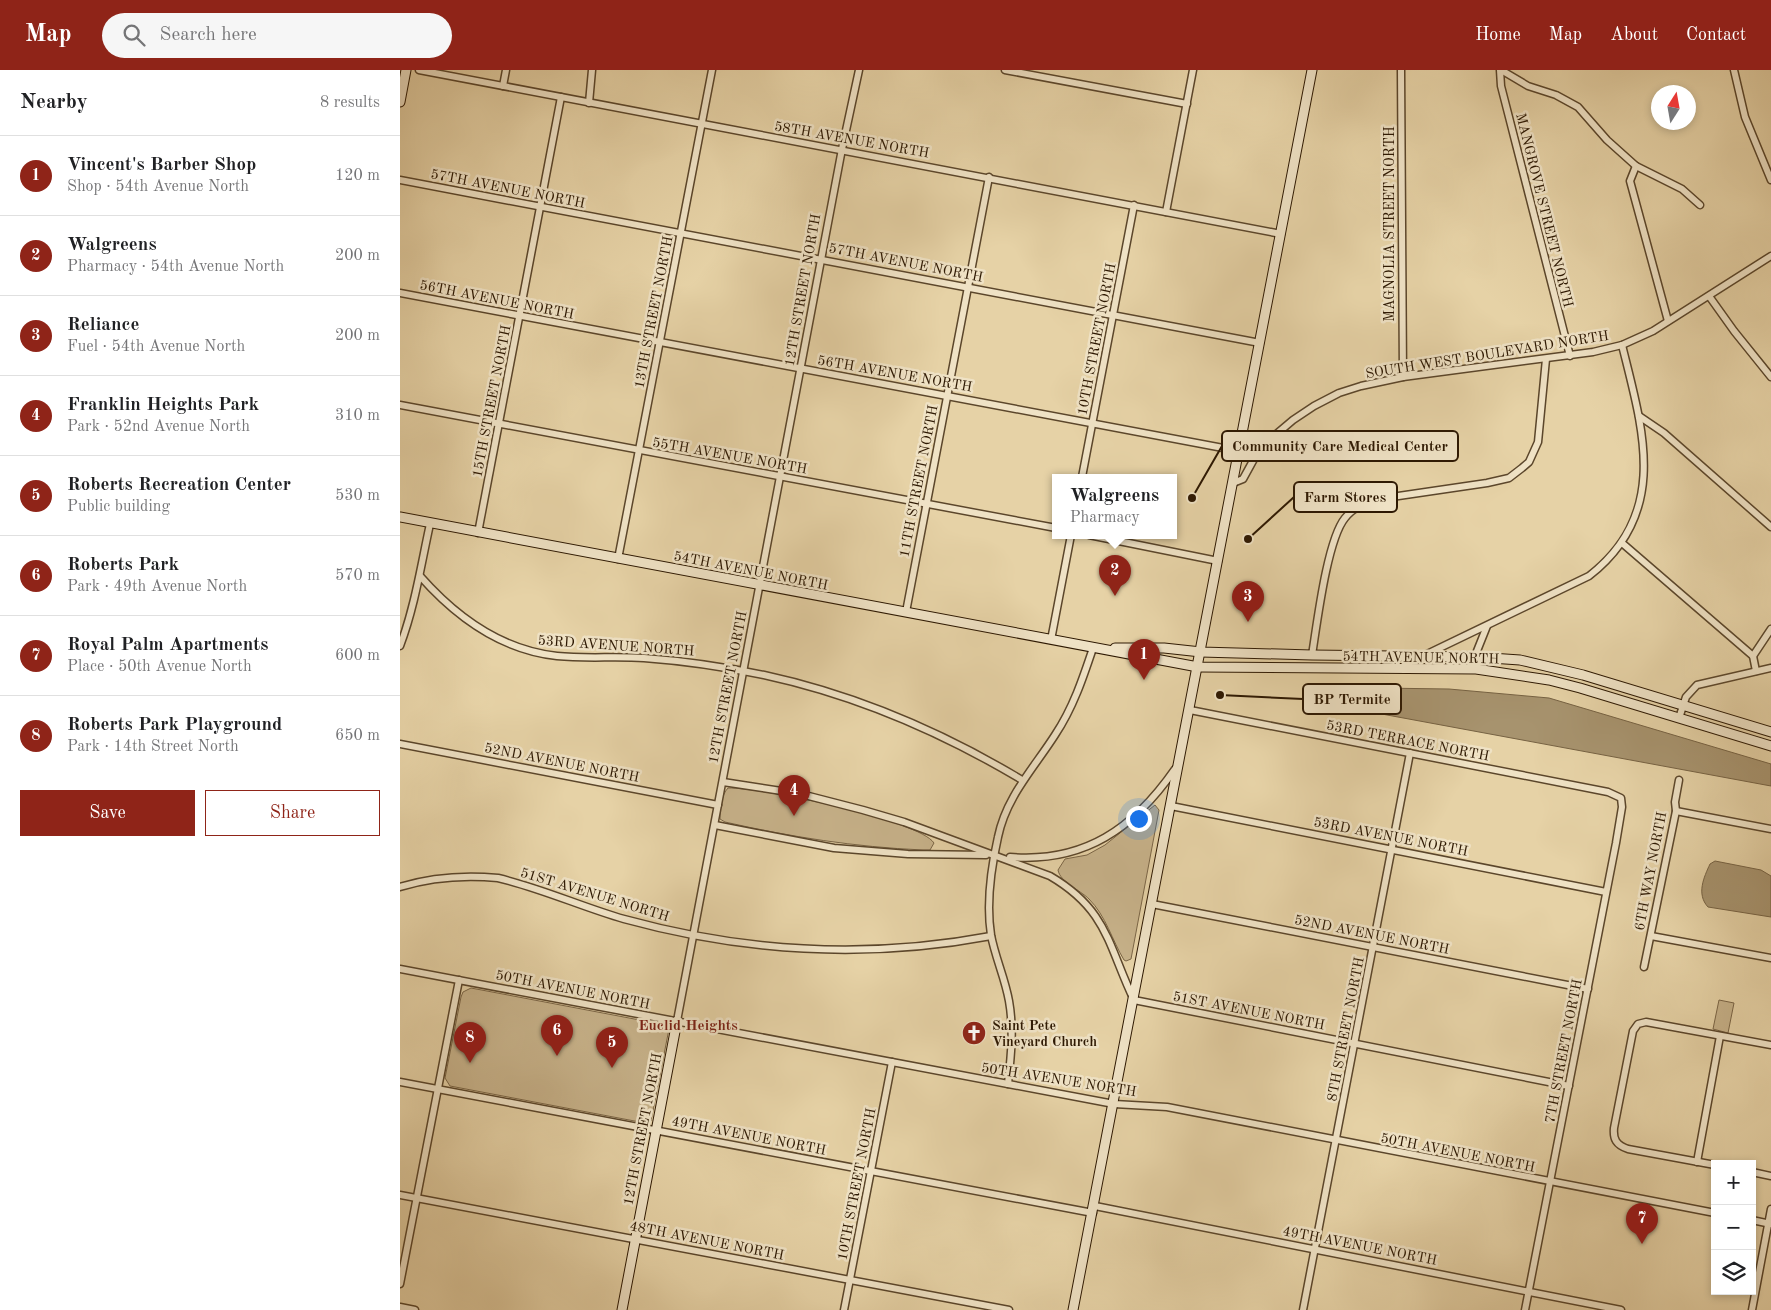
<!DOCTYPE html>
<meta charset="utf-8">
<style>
body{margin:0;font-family:"Old Standard TT",serif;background:#f6f6f6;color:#202124}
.controls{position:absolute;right:15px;bottom:15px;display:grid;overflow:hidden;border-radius:0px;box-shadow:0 2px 8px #0003}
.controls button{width:45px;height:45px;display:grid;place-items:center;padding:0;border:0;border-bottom:1px solid #e0e0e0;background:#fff;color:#202124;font:25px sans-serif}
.compass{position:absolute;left:1251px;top:15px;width:45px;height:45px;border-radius:50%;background:#fff;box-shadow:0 2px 8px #0003;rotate:11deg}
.you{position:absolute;left:738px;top:748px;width:18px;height:18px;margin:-12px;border:4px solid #fff;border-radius:50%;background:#1a73e8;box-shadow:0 0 0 8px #1a73e833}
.badge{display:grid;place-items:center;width:32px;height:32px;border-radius:50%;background:#8f2418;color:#fff;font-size:16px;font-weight:700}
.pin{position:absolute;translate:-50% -41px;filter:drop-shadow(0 1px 2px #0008)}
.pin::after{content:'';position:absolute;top:26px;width:18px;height:15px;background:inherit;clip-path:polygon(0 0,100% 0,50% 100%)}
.popup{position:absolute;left:652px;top:404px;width:125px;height:65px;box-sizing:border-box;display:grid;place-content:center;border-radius:0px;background:#fff;filter:drop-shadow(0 1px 4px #0005);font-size:16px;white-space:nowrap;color:#757577}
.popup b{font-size:19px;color:#202124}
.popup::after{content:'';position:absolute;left:50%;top:100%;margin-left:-10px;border:10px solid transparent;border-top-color:#fff}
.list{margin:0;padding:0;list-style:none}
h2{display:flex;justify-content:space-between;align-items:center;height:65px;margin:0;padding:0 20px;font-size:21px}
h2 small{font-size:16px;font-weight:400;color:#757577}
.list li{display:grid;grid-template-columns:32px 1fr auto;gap:15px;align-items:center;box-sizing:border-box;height:80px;padding:0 20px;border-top:1px solid #e0e0e0}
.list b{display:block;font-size:19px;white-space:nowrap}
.list p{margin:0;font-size:16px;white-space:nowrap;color:#757577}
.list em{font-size:16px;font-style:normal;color:#757577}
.actions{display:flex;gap:10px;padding:15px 20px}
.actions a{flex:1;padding:11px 0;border:1px solid #8f2418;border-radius:0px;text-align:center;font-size:18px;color:#8f2418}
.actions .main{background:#8f2418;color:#fff}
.icon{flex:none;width:28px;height:28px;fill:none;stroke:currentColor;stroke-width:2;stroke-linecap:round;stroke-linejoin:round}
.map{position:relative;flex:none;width:1371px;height:1240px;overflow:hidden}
header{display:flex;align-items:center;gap:30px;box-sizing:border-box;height:70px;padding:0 25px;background:#8f2418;color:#fff}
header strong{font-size:24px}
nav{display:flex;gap:28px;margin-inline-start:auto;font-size:18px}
.search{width:350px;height:45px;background:#f6f6f6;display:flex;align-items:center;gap:12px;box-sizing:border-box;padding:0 18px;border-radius:28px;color:#757577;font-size:19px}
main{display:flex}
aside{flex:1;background:#fff}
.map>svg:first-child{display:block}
.green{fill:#c7b28a;stroke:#7a6546}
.water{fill:#a7936e;stroke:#766243}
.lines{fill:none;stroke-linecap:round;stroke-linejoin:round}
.street-casing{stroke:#5b462b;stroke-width:9}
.secondary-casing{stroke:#2d1802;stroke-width:11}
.street{stroke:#efe2c5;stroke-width:6}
.secondary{stroke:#efe2c5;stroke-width:9}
.labels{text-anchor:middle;stroke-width:5;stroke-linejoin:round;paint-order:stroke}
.street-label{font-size:14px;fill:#2d1802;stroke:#efe2c5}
.poi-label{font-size:14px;font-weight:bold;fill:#2d1802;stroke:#efe2c5;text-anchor:start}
.neighbourhood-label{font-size:15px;font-weight:bold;fill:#7a1f14;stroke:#efe2c5}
.leader{fill:none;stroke:#2d1802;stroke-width:2}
.callout-dot{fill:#2d1802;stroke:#efe2c5;stroke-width:2}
.callout{fill:#efe2c5;stroke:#2d1802;stroke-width:2}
.callout-label{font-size:15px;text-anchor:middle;font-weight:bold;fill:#2d1802}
</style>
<header>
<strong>Map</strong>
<div class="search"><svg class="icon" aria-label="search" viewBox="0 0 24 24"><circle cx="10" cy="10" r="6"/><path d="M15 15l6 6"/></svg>Search here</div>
<nav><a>Home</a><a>Map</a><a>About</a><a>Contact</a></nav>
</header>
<main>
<aside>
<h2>Nearby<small>8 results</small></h2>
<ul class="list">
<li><span class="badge">1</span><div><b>Vincent's Barber Shop</b><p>Shop · 54th Avenue North</p></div><em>120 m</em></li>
<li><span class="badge">2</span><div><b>Walgreens</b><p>Pharmacy · 54th Avenue North</p></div><em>200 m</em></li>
<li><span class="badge">3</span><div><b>Reliance</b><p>Fuel · 54th Avenue North</p></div><em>200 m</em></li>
<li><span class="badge">4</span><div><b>Franklin Heights Park</b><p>Park · 52nd Avenue North</p></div><em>310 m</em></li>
<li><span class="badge">5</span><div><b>Roberts Recreation Center</b><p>Public building</p></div><em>530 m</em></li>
<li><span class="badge">6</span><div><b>Roberts Park</b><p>Park · 49th Avenue North</p></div><em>570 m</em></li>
<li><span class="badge">7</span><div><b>Royal Palm Apartments</b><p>Place · 50th Avenue North</p></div><em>600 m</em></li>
<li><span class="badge">8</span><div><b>Roberts Park Playground</b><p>Park · 14th Street North</p></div><em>650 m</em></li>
</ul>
<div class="actions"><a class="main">Save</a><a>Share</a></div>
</aside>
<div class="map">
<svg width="1371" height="1240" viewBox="0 0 1371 1240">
<rect width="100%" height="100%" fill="#e6d2a6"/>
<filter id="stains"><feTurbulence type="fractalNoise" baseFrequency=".004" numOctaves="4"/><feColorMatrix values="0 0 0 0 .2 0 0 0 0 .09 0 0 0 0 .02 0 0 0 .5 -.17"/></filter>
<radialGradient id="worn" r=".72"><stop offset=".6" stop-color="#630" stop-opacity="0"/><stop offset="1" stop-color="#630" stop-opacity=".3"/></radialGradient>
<!-- green -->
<g class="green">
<path d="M328,718C359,717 519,750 534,773L530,780H523C455,777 391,767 325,752L320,749C320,740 321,725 328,718Z"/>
<path d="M755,735L759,740L731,889L726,891L724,890C712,870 706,846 689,829C680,820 660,812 658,800L665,789L687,785L705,775Z"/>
<polygon points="71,918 266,955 269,959 268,964 251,1051 245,1053 50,1016 45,1008 61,927 63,922"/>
<polygon points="1319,930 1334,933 1328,963 1313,959"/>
</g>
<!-- water -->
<g class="water">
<polygon points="909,617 1049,619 1149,628 1371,694 1371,716 906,630"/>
<path d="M1315,791L1361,800L1371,806V847L1308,837C1296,824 1304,807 1310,794Z"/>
</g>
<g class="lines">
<!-- street casing -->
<g class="street-casing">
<g id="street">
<polyline points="19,0 881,164"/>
<polyline points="605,0 787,34"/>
<polyline points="1001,0 1003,307"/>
<polyline points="1100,0 1101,16 1111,55 1170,286"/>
<polyline points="1101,0 1128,16 1156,25 1178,37 1207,70 1236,96 1282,119 1300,135"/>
<polyline points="1334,0 1345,47 1371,110"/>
<polyline points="103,16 106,0"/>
<polyline points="189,33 192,0"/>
<polyline points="1236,96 1230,111 1268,251"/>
<polyline points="0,110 860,273"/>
<polyline points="766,142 793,0"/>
<polyline points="0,223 839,381 860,378 893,350 914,336 939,323 961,316 1003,307 1193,282 1222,275 1253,261 1371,186"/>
<polyline points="1309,226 1334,261 1371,307"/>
<polyline points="0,335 656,458"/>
<polyline points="1239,346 1264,363 1371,457"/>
<polyline points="682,407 734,135"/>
<polyline points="833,413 843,409 860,378"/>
<polyline points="78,463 161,27"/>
<polyline points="689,465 818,491"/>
<polyline points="1222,473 1353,586 1356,601"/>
<polyline points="218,489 312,0"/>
<path d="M20,506C57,548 101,580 157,586C186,589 215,586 244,588C285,591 325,597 364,605C456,625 542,662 622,710"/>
<polyline points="506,542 589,107"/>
<polyline points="651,570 671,465"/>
<path d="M0,576C15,536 21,495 30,454"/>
<path d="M912,585C917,554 927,470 945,448C954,437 965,433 978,429L1087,413L1109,408L1122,398L1129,392L1138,372L1146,289"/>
<path d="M1025,585L1189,506C1270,443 1243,360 1222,275"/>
<polyline points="1353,586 1371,559"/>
<polyline points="1076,599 1077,581 1087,556"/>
<polyline points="790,640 1208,722 1221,728 1222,737 1216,773 1125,1240"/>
<polyline points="1279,648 1286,627 1297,615 1371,598"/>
<polyline points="0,674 318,735"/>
<path d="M323,712L401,724L463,740L504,752L650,806C708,840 708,876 734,930L1169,1016"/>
<polyline points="771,736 1206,822"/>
<polyline points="1276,741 1371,759"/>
<polyline points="315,755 434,778 508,784 586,785"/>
<path d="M610,787C685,793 734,758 775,699"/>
<path d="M0,817C32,807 65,805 98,808C141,818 182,837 224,849C344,882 469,889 591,866"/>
<polyline points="752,834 1188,919"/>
<polyline points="1251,866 1371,888"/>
<polyline points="1244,897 1276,741 1275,732 1279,710"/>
<polyline points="0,899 714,1034 767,1037 1315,1143"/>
<polyline points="277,951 442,79 459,0"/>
<polyline points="0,1012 693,1143"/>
<path d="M608,1014C611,986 614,959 609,931C605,908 595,887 591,865C586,833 591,798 598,767C606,727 634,698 655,665C673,638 683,608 693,578"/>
<polyline points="1297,1092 1320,966"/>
<path d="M1315,1095L1228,1079C1216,1075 1213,1069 1214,1058L1233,961L1238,954L1246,952L1371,975"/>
<polyline points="1352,1102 1371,1106"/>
<polyline points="0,1125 609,1240"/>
<polyline points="695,1136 1221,1240"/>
<polyline points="1352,1150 1371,1154"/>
<polyline points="0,1214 59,910"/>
<polyline points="0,1237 15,1240"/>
<polyline points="444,1240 492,992"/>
<polyline points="903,1240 1010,683"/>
<polyline points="1352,1240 1371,1139"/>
</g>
</g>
<!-- secondary casing -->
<g class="secondary-casing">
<g id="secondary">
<polyline points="0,32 6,0"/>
<polyline points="0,447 798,597 1076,599 1149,610 1180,618 1371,676"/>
<polyline points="715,578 764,578 801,582 912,585 1076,587 1120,590 1183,605 1371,662"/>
<polyline points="222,1240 277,951"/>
<polyline points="673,1240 912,0"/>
</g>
</g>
<!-- street -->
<use href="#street" class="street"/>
<!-- secondary -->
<use href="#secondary" class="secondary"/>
</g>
<!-- icons -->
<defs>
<g id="church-disc" transform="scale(1.25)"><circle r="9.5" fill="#8f2418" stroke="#efe2c5"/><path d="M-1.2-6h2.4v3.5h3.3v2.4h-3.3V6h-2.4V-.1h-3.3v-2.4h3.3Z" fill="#fff"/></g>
</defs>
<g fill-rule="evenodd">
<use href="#church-disc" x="574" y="963"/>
</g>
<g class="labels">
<!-- street labels -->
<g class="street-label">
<text transform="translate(452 69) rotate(10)" y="5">58TH AVENUE NORTH</text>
<text transform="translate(108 118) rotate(11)" y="5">57TH AVENUE NORTH</text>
<text transform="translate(1145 140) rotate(76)" y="5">MANGROVE STREET NORTH</text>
<text transform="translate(989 154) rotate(-90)" y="5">MAGNOLIA STREET NORTH</text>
<text transform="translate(506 192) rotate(11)" y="5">57TH AVENUE NORTH</text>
<text transform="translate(402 220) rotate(-80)" y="5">12TH STREET NORTH</text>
<text transform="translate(97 229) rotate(11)" y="5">56TH AVENUE NORTH</text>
<text transform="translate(253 242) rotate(-79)" y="5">13TH STREET NORTH</text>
<text transform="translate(696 269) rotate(-79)" y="5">10TH STREET NORTH</text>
<text transform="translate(1087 284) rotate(-9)" y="5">SOUTH WEST BOULEVARD NORTH</text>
<text transform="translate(495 303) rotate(10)" y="5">56TH AVENUE NORTH</text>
<text transform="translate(91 331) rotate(-79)" y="5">15TH STREET NORTH</text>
<text transform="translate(330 385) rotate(10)" y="5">55TH AVENUE NORTH</text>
<text transform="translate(518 411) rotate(-79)" y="5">11TH STREET NORTH</text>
<text transform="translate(351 500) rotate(11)" y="5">54TH AVENUE NORTH</text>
<text transform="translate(216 575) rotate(4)" y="5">53RD AVENUE NORTH</text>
<text transform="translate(1021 587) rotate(1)" y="5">54TH AVENUE NORTH</text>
<text transform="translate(327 617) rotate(-79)" y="5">12TH STREET NORTH</text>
<text transform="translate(1008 670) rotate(11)" y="5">53RD TERRACE NORTH</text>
<text transform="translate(162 692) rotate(11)" y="5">52ND AVENUE NORTH</text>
<text transform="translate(991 766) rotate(11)" y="5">53RD AVENUE NORTH</text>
<text transform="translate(1250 801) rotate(-79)" y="5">6TH WAY NORTH</text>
<text transform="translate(195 824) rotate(17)" y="5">51ST AVENUE NORTH</text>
<text transform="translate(972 864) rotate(11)" y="5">52ND AVENUE NORTH</text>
<text transform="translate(173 919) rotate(11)" y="5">50TH AVENUE NORTH</text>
<text transform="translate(849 940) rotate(11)" y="5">51ST AVENUE NORTH</text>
<text transform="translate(945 959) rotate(-79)" y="5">8TH STREET NORTH</text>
<text transform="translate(1163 981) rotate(-79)" y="5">7TH STREET NORTH</text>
<text transform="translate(659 1009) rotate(9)" y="5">50TH AVENUE NORTH</text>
<text transform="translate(242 1059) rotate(-79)" y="5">12TH STREET NORTH</text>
<text transform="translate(349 1065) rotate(11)" y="5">49TH AVENUE NORTH</text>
<text transform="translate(1058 1082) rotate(11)" y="5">50TH AVENUE NORTH</text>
<text transform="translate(456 1114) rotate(-79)" y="5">10TH STREET NORTH</text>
<text transform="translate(307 1170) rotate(11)" y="5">48TH AVENUE NORTH</text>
<text transform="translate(960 1175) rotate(11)" y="5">49TH AVENUE NORTH</text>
</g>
<!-- poi labels -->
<g class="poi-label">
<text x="592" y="960">Saint Pete<tspan x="592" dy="16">Vineyard Church</tspan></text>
</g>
<!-- neighbourhood labels -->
<g class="neighbourhood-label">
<text x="288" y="960">Euclid Heights</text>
</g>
</g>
<!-- callouts -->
<path class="leader" d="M792 428L822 376M848 469L894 427M820 625L903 629"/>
<g class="callout-dot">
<circle cx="792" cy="428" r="5"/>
<circle cx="848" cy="469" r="5"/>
<circle cx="820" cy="625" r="5"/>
</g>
<g class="callout">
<rect x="822" y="361" width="236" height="30" rx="5"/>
<rect x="894" y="412" width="103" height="30" rx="5"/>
<rect x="903" y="614" width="98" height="30" rx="5"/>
</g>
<g class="callout-label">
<text x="940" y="381">Community Care Medical Center</text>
<text x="945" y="432">Farm Stores</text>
<text x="952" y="634">BP Termite</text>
</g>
<rect width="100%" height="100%" filter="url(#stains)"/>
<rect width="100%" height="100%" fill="url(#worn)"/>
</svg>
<div class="controls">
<button>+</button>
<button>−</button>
<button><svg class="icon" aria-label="layers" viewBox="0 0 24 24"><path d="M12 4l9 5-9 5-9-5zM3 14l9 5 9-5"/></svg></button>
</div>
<svg class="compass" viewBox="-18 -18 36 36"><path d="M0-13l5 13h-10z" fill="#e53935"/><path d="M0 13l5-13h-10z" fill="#757577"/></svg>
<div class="you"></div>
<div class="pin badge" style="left:744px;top:610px">1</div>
<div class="pin badge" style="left:715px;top:526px">2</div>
<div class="popup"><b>Walgreens</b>Pharmacy</div>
<div class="pin badge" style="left:848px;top:552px">3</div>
<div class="pin badge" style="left:394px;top:746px">4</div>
<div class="pin badge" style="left:212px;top:998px">5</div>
<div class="pin badge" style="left:157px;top:986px">6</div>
<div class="pin badge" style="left:1242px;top:1174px">7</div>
<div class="pin badge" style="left:70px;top:993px">8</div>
</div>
</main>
